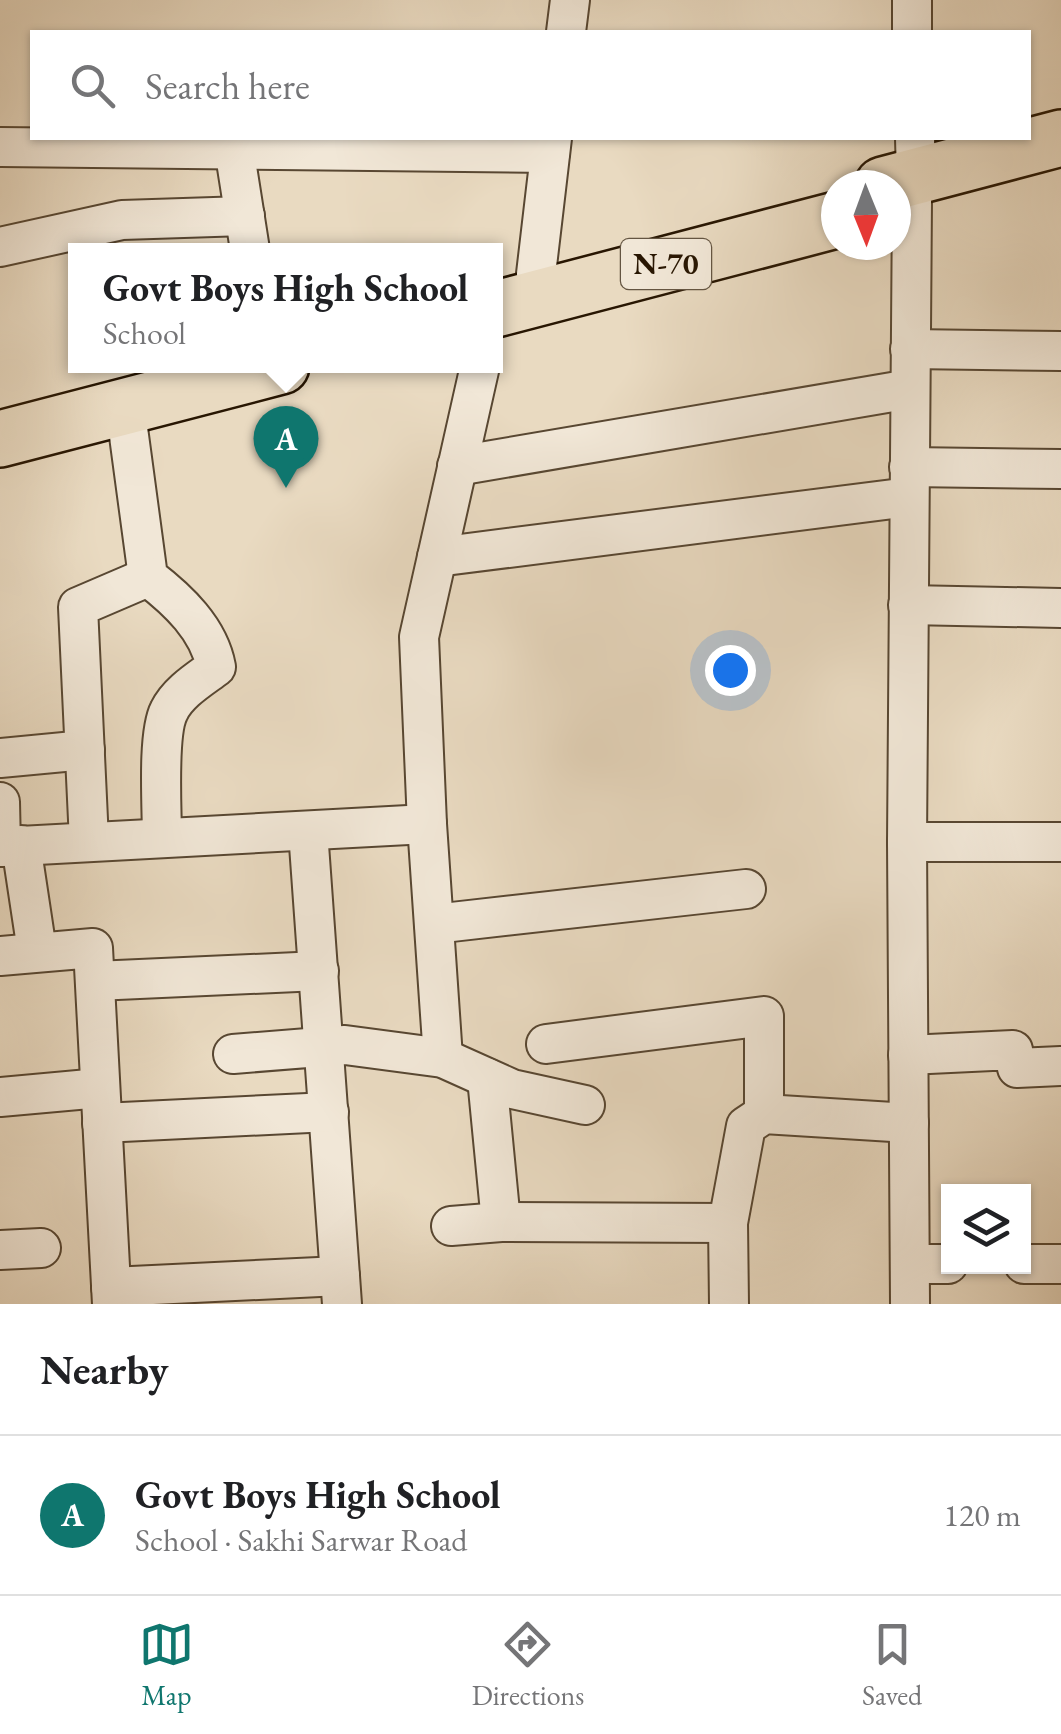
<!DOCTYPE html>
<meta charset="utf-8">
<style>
body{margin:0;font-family:"EB Garamond",serif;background:#f2f2f2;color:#202124}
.controls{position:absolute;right:30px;bottom:30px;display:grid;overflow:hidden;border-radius:0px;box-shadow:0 2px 8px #0004}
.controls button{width:90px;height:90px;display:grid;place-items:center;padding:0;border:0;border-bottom:2px solid #e0e0e0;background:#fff;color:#202124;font:50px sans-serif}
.compass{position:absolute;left:821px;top:170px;width:90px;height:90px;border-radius:50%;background:#fff;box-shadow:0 2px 8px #0004;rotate:179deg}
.you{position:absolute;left:730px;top:670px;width:35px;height:35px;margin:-25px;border:8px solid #fff;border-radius:50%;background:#1a73e8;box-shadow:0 0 0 15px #1a73e833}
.badge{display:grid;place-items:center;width:65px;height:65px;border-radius:50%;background:#0f766e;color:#fff;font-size:32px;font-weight:700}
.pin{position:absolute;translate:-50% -82px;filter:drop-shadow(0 2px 5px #0008)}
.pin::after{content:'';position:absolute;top:52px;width:35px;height:30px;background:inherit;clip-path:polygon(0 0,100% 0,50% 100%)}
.popup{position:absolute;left:68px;top:243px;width:435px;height:130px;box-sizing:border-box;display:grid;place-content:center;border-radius:0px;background:#fff;filter:drop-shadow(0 2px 8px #0005);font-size:32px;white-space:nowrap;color:#757577}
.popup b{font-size:38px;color:#202124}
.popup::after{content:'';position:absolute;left:50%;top:100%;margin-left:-20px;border:20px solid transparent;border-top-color:#fff}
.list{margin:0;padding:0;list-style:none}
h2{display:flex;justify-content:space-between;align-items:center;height:130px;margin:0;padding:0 40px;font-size:42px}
h2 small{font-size:32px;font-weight:400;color:#757577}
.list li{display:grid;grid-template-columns:65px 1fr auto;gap:30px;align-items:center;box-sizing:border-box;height:160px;padding:0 40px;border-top:2px solid #e0e0e0}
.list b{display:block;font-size:38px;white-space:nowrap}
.list p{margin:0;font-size:32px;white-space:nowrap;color:#757577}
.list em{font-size:32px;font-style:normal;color:#757577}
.icon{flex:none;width:55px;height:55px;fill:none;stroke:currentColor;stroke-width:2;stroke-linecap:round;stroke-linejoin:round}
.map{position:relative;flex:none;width:1061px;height:1304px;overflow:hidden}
.search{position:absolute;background:#fff;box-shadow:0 2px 8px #0004;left:30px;right:30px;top:30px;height:110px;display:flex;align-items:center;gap:25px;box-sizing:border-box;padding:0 35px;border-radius:0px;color:#757577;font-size:38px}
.sheet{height:290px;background:#fff}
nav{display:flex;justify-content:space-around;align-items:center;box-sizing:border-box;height:140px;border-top:2px solid #e0e0e0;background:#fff;font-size:28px;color:#757577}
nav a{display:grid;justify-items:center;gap:5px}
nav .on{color:#0f766e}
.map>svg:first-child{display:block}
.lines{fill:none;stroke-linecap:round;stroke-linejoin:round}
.minor-casing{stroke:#584732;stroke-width:42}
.highway-casing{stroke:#281602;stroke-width:60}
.minor{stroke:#f1e7d7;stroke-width:38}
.highway{stroke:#e9dac1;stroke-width:55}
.labels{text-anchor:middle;stroke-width:8;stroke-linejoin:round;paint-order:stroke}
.shield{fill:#f1e7d7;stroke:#645542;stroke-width:2.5}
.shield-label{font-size:30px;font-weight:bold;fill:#281602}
</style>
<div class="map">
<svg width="1061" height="1304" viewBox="0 0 1061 1304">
<rect width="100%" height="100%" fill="#e9dac1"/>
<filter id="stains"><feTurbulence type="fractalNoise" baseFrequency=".002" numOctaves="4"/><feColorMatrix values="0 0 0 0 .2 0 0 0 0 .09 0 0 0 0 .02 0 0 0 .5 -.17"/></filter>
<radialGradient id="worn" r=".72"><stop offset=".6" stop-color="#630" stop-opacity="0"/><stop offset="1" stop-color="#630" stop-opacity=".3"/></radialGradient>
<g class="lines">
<!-- minor casing -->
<g class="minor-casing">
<g id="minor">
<polyline points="912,0 912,32"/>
<polyline points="566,32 570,0"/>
<polyline points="915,138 916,176"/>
<polyline points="0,147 550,153"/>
<polyline points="234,148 250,250"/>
<polyline points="0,247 122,220 245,216"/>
<polyline points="536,274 552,138"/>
<polyline points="910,349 1061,351"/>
<path d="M125,406L148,577C178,600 209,629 216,667C200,679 178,692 169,711C157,734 162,809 162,838"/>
<polyline points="457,466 910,389"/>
<polyline points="909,467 1061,469"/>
<polyline points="437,557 909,497"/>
<polyline points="908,605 1061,608"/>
<polyline points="0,758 85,750"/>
<polyline points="0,802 1,847"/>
<polyline points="308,831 342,1304"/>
<polyline points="89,841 78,607 148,577"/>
<polyline points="907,842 1061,842"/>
<polyline points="21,845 37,951"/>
<polyline points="0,847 427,824"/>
<polyline points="434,924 746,889"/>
<polyline points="0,956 93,948 112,1304"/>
<polyline points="95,981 319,971"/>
<polyline points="546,1044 764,1016 764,1114"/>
<polyline points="233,1054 345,1045 443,1058 512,1089 585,1105"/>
<polyline points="908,1055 1013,1050 1017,1068 1061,1066"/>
<polyline points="443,1058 427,824 419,637 480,366"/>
<polyline points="487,1078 501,1222"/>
<polyline points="0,1097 100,1088"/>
<polyline points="102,1123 329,1112"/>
<polyline points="451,1226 501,1222 728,1223"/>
<polyline points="0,1250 41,1248"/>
<polyline points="910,1264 948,1264"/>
<polyline points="1024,1264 1061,1264"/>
<polyline points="111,1287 340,1276"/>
<polyline points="729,1304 728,1223 746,1126 764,1114 909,1123"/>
<polyline points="910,1304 907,842 912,201"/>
</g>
</g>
<!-- highway casing -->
<g class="highway-casing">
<g id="highway">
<polyline points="883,185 1061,138"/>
<polyline points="496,309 836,220"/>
<polyline points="0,439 281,366"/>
</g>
</g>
<!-- minor -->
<use href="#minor" class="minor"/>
<!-- highway -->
<use href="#highway" class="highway"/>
</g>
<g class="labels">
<!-- shield labels -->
<rect class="shield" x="621" y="239" width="90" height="50" rx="8"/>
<g class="shield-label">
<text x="666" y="274">N-70</text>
</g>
</g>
<rect width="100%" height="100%" filter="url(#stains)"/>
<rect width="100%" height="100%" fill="url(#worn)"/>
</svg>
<div class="controls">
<button><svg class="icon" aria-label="layers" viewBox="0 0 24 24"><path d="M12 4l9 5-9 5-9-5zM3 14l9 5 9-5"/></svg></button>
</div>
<svg class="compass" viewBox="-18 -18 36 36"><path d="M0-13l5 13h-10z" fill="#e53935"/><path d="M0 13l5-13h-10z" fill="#757577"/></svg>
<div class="you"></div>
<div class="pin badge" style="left:286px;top:488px">A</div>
<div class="popup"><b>Govt Boys High School</b>School</div>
<div class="search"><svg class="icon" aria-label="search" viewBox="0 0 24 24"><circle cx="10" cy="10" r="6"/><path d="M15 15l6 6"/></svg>Search here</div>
</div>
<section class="sheet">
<h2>Nearby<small></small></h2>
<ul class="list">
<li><span class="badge">A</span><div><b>Govt Boys High School</b><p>School · Sakhi Sarwar Road</p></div><em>120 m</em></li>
</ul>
</section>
<nav>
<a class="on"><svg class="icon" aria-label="map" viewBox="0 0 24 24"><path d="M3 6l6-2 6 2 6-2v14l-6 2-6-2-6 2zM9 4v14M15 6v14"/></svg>Map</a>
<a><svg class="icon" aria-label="directions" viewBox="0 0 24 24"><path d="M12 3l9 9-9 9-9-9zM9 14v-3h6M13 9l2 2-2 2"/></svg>Directions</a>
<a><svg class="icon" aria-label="saved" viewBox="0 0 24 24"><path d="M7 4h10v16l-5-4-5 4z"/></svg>Saved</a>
</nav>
